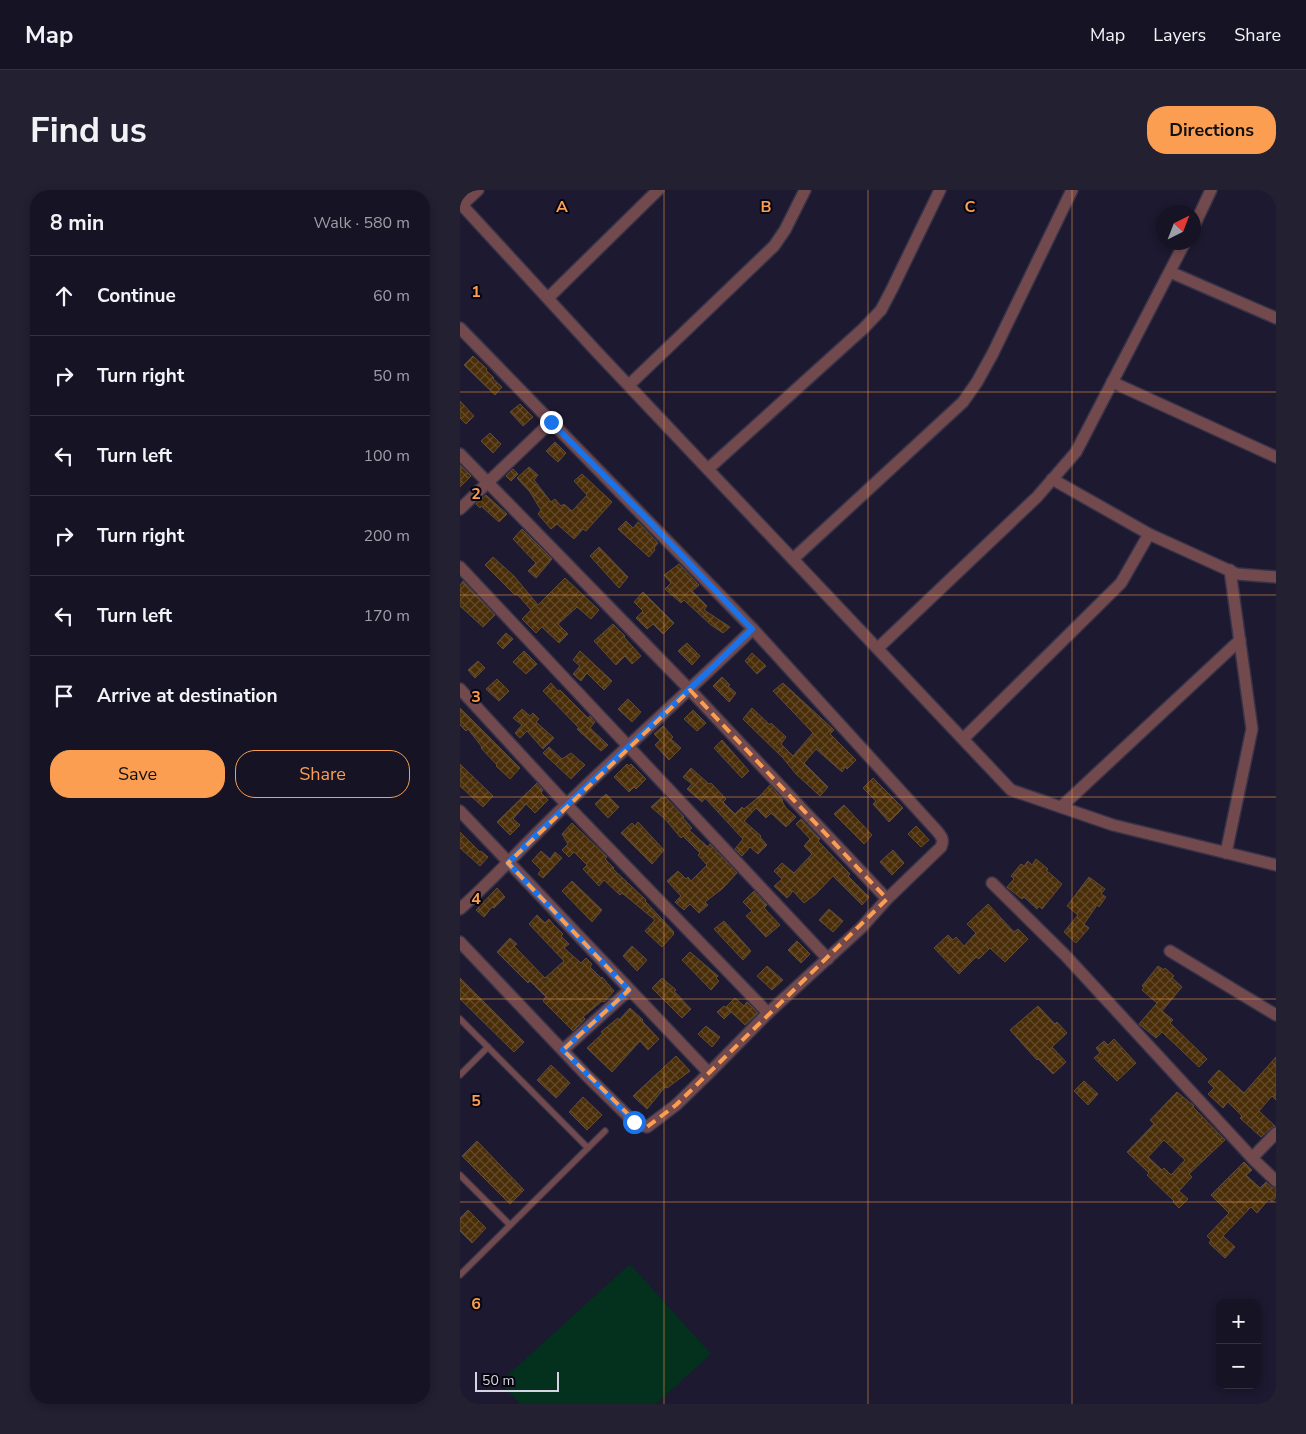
<!DOCTYPE html>
<meta charset="utf-8">
<style>
body{margin:0;font-family:"Nunito Sans",sans-serif;background:#222031;color:#f1f3f6}
.controls{position:absolute;right:15px;bottom:15px;display:grid;overflow:hidden;border-radius:10px;box-shadow:0 2px 8px #0003}
.controls button{width:45px;height:45px;display:grid;place-items:center;padding:0;border:0;border-bottom:1px solid #343241;background:#151324;color:#f1f3f6;font:25px sans-serif}
.compass{position:absolute;left:696px;top:15px;width:45px;height:45px;border-radius:50%;background:#151324;box-shadow:0 2px 8px #0003;rotate:42deg}
.scale{position:absolute;left:15px;bottom:12px;width:84px;box-sizing:border-box;padding-left:5px;border:2px solid #d5d4e4;border-top:0;font-size:14px;line-height:18px;white-space:nowrap;color:#d5d4e4;-webkit-text-stroke:4px #07060f;paint-order:stroke}
.stop{position:absolute;width:15px;height:15px;margin:-11px;border:4px solid #1a73e8;border-radius:50%;background:#fff}
.stop.end{background:#1a73e8;border-color:#fff;box-shadow:0 1px 5px #0008}
.list{margin:0;padding:0;list-style:none}
h2{display:flex;justify-content:space-between;align-items:center;height:65px;margin:0;padding:0 20px;font-size:21px}
h2 small{font-size:16px;font-weight:400;color:#9d9ea6}
.list li{display:grid;grid-template-columns:32px 1fr auto;gap:15px;align-items:center;box-sizing:border-box;height:80px;padding:0 20px;border-top:1px solid #343241}
.list b{display:block;font-size:19px;white-space:nowrap}
.list em{font-size:16px;font-style:normal;color:#9d9ea6}
.actions{display:flex;gap:10px;padding:15px 20px}
.actions a{flex:1;padding:11px 0;border:1px solid #fb9e51;border-radius:20px;text-align:center;font-size:18px;color:#fb9e51}
.actions .main{background:#fb9e51;color:#111}
.icon{flex:none;width:28px;height:28px;fill:none;stroke:currentColor;stroke-width:2;stroke-linecap:round;stroke-linejoin:round}
.map{position:relative;flex:none;width:816px;height:1214px;overflow:hidden;border-radius:20px}
header{display:flex;align-items:center;gap:30px;box-sizing:border-box;height:70px;padding:0 25px;background:#151324;border-bottom:1px solid #343241}
header strong{font-size:24px}
nav{display:flex;gap:28px;margin-inline-start:auto;font-size:18px}
.intro{display:flex;align-items:center;justify-content:space-between;box-sizing:border-box;height:120px;padding:0 30px}
h1{margin:0;font-size:35px}
.button{padding:12px 22px;border-radius:20px;background:#fb9e51;color:#111;font-size:18px;font-weight:700}
main{display:flex;gap:30px;padding:0 30px}
aside{flex:1;background:#151324;border-radius:20px;box-shadow:0 2px 8px #0003}
.map>svg:first-child{display:block}
.pitch{fill:#03311d}
.building{fill:url(#building-cross-hatch);stroke:#614d36;fill-rule:evenodd}
.lines{fill:none;stroke-linecap:round;stroke-linejoin:round}
.lane-casing{stroke:#363349;stroke-width:8}
.street-casing{stroke:#363349;stroke-width:14}
.lane{stroke:#72494d;stroke-width:5.5}
.street{stroke:#72494d;stroke-width:11}
.route{stroke:#1a73e8;stroke-width:6}
.marked{fill:none;stroke:#fb9e51;stroke-width:4;stroke-dasharray:10 6;stroke-linejoin:round}
.grid{fill:none;stroke:#fb9e51;stroke-width:1;stroke-opacity:0.55}
.grid-label{font-size:16px;text-anchor:middle;font-weight:bold;fill:#fb9e51;stroke:#07060f;stroke-width:4;stroke-linejoin:round;paint-order:stroke}
</style>
<header>
<strong>Map</strong>
<nav><a>Map</a><a>Layers</a><a>Share</a></nav>
</header>
<div class="intro"><h1>Find us</h1><a class="button">Directions</a></div>
<main>
<aside>
<h2>8 min<small>Walk · 580 m</small></h2>
<ul class="list">
<li><svg class="icon" aria-label="ahead" viewBox="0 0 24 24"><path d="M12 20V5M6 11l6-6 6 6"/></svg><div><b>Continue</b></div><em>60 m</em></li>
<li><svg class="icon" aria-label="right" viewBox="0 0 24 24"><path d="M7 20v-9h11M14 6l5 5-5 5"/></svg><div><b>Turn right</b></div><em>50 m</em></li>
<li><svg class="icon" aria-label="left" viewBox="0 0 24 24"><path d="M17 20v-9H6M10 6l-5 5 5 5"/></svg><div><b>Turn left</b></div><em>100 m</em></li>
<li><svg class="icon" aria-label="right" viewBox="0 0 24 24"><path d="M7 20v-9h11M14 6l5 5-5 5"/></svg><div><b>Turn right</b></div><em>200 m</em></li>
<li><svg class="icon" aria-label="left" viewBox="0 0 24 24"><path d="M17 20v-9H6M10 6l-5 5 5 5"/></svg><div><b>Turn left</b></div><em>170 m</em></li>
<li><svg class="icon" aria-label="arrive" viewBox="0 0 24 24"><path d="M6 21V4h12l-3 4 3 4H6"/></svg><div><b>Arrive at destination</b></div></li>
</ul>
<div class="actions"><a class="main">Save</a><a>Share</a></div>
</aside>
<div class="map">
<svg width="816" height="1214" viewBox="0 0 816 1214">
<defs>
<pattern id="building-cross-hatch" width="8" height="8" patternUnits="userSpaceOnUse" patternTransform="scale(1.25)"><rect width="8" height="8" fill="#4a2e08"/><path d="M0 0l8 8M0 8l8-8" fill="none" stroke="#634b2c"/></pattern>
</defs>
<rect width="100%" height="100%" fill="#1c1930"/>
<!-- pitch -->
<polygon class="pitch" points="170,1074 251,1164 196,1214 60,1214 40,1192"/>
<!-- building -->
<g class="building">
<polygon points="13,166 27,179 26,180 34,188 33,189 42,197 35,205 4,175"/>
<polygon points="0,211 14,226 6,234 0,228"/>
<polygon points="60,214 73,227 63,236 50,222"/>
<polygon points="30,243 41,254 33,263 21,251"/>
<polygon points="95,252 106,263 98,272 86,261"/>
<polygon points="0,275 11,286 0,297"/>
<polygon points="69,277 78,285 74,290 91,312 95,309 101,316 104,314 112,321 127,305 114,291 122,284 152,312 126,341 123,339 114,349 97,334 91,339 78,324 81,320 70,302 57,288"/>
<polygon points="53,279 58,284 51,291 46,286"/>
<polygon points="26,305 47,324 39,332 21,316 20,318 16,314"/>
<polygon points="166,331 173,338 178,332 198,353 194,358 195,360 189,367 158,339"/>
<polygon points="62,339 92,369 76,388 68,381 76,373 53,349"/>
<polygon points="139,357 168,387 159,398 130,366"/>
<polygon points="33,367 54,386 78,415 105,388 139,420 131,429 117,417 98,434 108,444 99,453 82,437 76,443 62,429 71,420 57,404 55,405 25,375"/>
<polygon points="219,374 239,395 232,401 247,416 244,420 270,437 263,443 251,435 224,410 221,413 205,399 211,393 204,385"/>
<polygon points="3,391 35,425 23,437 0,416 0,395"/>
<polygon points="183,402 214,433 203,444 193,434 187,439 176,428 183,421 174,412"/>
<polygon points="153,434 165,446 164,447 181,466 172,474 165,466 156,475 134,451"/>
<polygon points="46,443 53,449 43,459 37,453"/>
<polygon points="227,453 240,466 232,475 218,461"/>
<polygon points="64,461 77,474 66,484 53,472"/>
<polygon points="120,461 152,491 144,500 127,483 121,491 113,484 120,476 113,470"/>
<polygon points="292,463 306,476 297,484 285,471"/>
<polygon points="18,471 25,478 15,488 8,480"/>
<polygon points="262,487 270,495 268,496 276,503 269,512 253,496"/>
<polygon points="37,489 49,501 39,511 26,499"/>
<polygon points="91,493 98,501 100,500 128,528 130,526 135,532 130,538 148,555 141,561 117,539 119,538 83,501"/>
<polygon points="323,493 374,540 370,544 396,570 387,579 385,577 382,582 356,559 344,573 368,597 360,606 336,584 323,568 283,529 292,518 310,535 311,533 326,547 321,554 333,566 353,543 313,501"/>
<polygon points="168,509 181,522 172,532 158,519"/>
<polygon points="0,518 60,578 50,589 36,576 37,575 21,558 22,557 8,539 6,541 0,535"/>
<polygon points="62,519 70,526 73,523 79,529 76,532 94,548 83,559 67,541 60,548 55,543 62,535 53,528"/>
<polygon points="233,520 246,533 237,541 224,529"/>
<polygon points="203,536 213,547 211,549 221,558 209,570 195,555 200,550 194,544"/>
<polygon points="262,550 289,581 282,588 254,558"/>
<polygon points="89,557 102,569 111,563 125,575 111,589 83,563"/>
<polygon points="0,574 33,606 23,617 0,596"/>
<polygon points="167,574 169,576 171,574 186,589 176,599 174,597 169,602 154,587"/>
<polygon points="231,578 249,594 251,593 266,609 263,612 275,624 282,617 284,619 300,606 310,595 323,610 322,611 326,618 336,627 326,637 311,623 306,628 296,618 284,631 301,646 300,647 307,655 298,664 290,657 282,666 275,659 283,649 245,608 242,612 227,599 232,594 223,587"/>
<polygon points="413,588 443,618 429,632 413,614 416,611 403,598"/>
<polygon points="77,593 83,600 81,603 88,610 75,623 66,614 53,629 60,635 50,645 37,632"/>
<polygon points="146,604 159,617 148,628 135,614"/>
<polygon points="202,607 203,609 205,607 224,627 223,628 232,638 229,640 248,657 250,654 277,683 262,699 245,712 248,715 239,723 230,714 224,720 215,712 221,706 207,691 218,681 226,689 228,687 231,691 247,675 238,665 240,663 223,646 221,648 205,629 191,617"/>
<polygon points="384,615 412,645 404,654 374,624"/>
<polygon points="341,629 360,649 358,651 390,684 388,686 409,707 402,715 373,686 356,704 344,713 333,701 327,708 314,696 322,689 314,681 322,673 334,683 352,664 344,656 350,649 336,634"/>
<polygon points="178,632 204,660 192,674 161,643 172,633 175,636"/>
<polygon points="112,633 147,667 145,669 154,678 153,679 186,710 185,711 214,742 213,743 214,744 202,757 185,741 195,730 162,703 160,705 144,690 139,696 123,679 127,675 114,662 109,667 102,660 108,654 102,644"/>
<polygon points="456,636 469,650 461,657 448,644"/>
<polygon points="0,642 20,662 21,661 28,667 20,676 0,658"/>
<polygon points="433,660 444,673 432,685 420,672"/>
<polygon points="81,661 90,669 95,662 102,668 83,688 78,684 81,680 72,671"/>
<polygon points="576,669 588,679 586,680 602,694 582,719 579,716 577,719 564,707 562,709 547,697 554,689 551,686 561,674 564,676 568,671 572,675"/>
<polygon points="629,687 645,699 641,704 646,707 639,717 637,715 624,734 629,738 616,753 604,742 618,725 607,716"/>
<polygon points="112,691 142,720 132,732 102,701"/>
<polygon points="37,698 45,707 34,718 32,717 24,727 16,720"/>
<polygon points="294,701 307,715 304,718 320,735 306,747 286,726 292,721 283,712"/>
<polygon points="528,714 554,742 558,739 568,749 545,772 530,758 519,769 516,767 499,784 474,758 488,745 493,750 496,747 504,756 516,743 507,734"/>
<polygon points="369,719 383,731 373,742 359,730"/>
<polygon points="77,725 85,733 89,729 93,734 103,744 101,746 109,754 104,758 121,773 126,768 132,774 130,777 141,788 142,787 154,801 144,812 142,811 123,827 125,829 113,841 83,811 86,807 70,791 68,793 37,762 50,748 57,754 54,756 85,788 104,771 69,734"/>
<polygon points="264,731 291,761 283,770 254,739"/>
<polygon points="337,751 350,764 341,773 328,760"/>
<polygon points="172,756 187,770 177,781 163,766"/>
<polygon points="230,762 258,786 256,788 259,791 251,800 222,770"/>
<polygon points="307,776 323,790 312,800 297,786"/>
<polygon points="698,776 704,780 705,778 714,786 712,788 722,797 702,821 713,830 710,833 747,869 739,877 702,842 696,848 679,834 697,813 682,800 684,797 682,796"/>
<polygon points="0,788 64,852 54,862 0,809"/>
<polygon points="202,788 216,800 214,801 231,819 222,828 192,798"/>
<polygon points="275,808 284,816 287,812 298,823 285,835 266,817"/>
<polygon points="264,816 271,822 264,829 257,822"/>
<polygon points="578,816 595,834 597,832 607,843 592,857 606,872 593,884 578,869 577,870 550,840"/>
<polygon points="170,818 183,830 182,831 199,849 188,860 180,851 152,882 127,858 143,843 141,842 158,828 159,830"/>
<polygon points="246,836 260,847 252,857 238,844"/>
<polygon points="654,849 676,873 657,891 634,868 640,863 636,858 644,851 648,855"/>
<polygon points="216,866 230,881 207,898 205,897 187,919 173,906"/>
<polygon points="816,867 816,910 812,906 799,921 815,936 811,938 801,947 780,928 782,926 768,912 763,918 748,904 754,898 748,892 759,880 784,903"/>
<polygon points="91,875 110,893 96,908 77,890"/>
<polygon points="624,891 638,904 628,915 614,901"/>
<path d="M717,902L734,916L733,917L765,950L729,984L732,987L719,1001L728,1009L719,1018L713,1012L714,1011L687,985L689,983L667,962L694,934L690,930ZM704,950L725,970L711,985L704,978L702,980L688,967Z"/>
<polygon points="123,907 142,925 127,940 109,922"/>
<polygon points="17,951 64,1000 50,1014 2,966"/>
<polygon points="784,972 792,980 786,985 800,998 806,992 811,997 816,998 816,1007 812,1012 809,1009 797,1023 791,1017 763,1046 775,1057 765,1068 749,1053 751,1050 747,1046 769,1023 751,1005"/>
<polygon points="8,1020 26,1038 12,1053 0,1041 0,1028"/>
</g>
<g class="lines">
<!-- lane casing -->
<g class="lane-casing">
<g id="lane">
<polyline points="0,829 128,958"/>
<polyline points="0,885 28,857"/>
<polyline points="0,985 50,1035"/>
<polyline points="0,1085 145,941"/>
</g>
</g>
<!-- street casing -->
<g class="street-casing">
<g id="street">
<polyline points="0,13 136,161 551,600 653,635 816,675"/>
<polyline points="2,15 18,0"/>
<polyline points="734,36 751,0"/>
<polyline points="710,82 816,128"/>
<polyline points="88,108 198,0"/>
<path d="M0,138L293,439L477,641C482,647 484,650 481,657L427,709L401,738L308,823L249,883L216,915L187,937L174,932L127,886L0,752"/>
<polyline points="652,192 816,267"/>
<polyline points="169,195 314,56 325,40 345,0"/>
<polyline points="0,264 230,500 427,709"/>
<polyline points="248,279 404,138 421,120 432,99 480,0"/>
<polyline points="592,289 689,344 777,384 816,387"/>
<polyline points="0,319 91,232"/>
<polyline points="333,369 503,212 517,192 533,163 612,0"/>
<polyline points="0,377 368,769"/>
<polyline points="418,458 577,307 616,262 725,52"/>
<polyline points="0,499 106,614 308,823"/>
<polyline points="503,549 661,393 689,344"/>
<polyline points="601,617 780,450"/>
<polyline points="0,621 249,883"/>
<polyline points="766,663 792,539 770,380"/>
<polyline points="532,693 605,765 795,971 816,991"/>
<path d="M0,719C38,685 71,647 108,613C169,554 232,498 293,439"/>
<polyline points="710,761 816,825"/>
<polyline points="103,860 169,800"/>
<polyline points="792,968 816,943"/>
</g>
</g>
<!-- lane -->
<use href="#lane" class="lane"/>
<!-- street -->
<use href="#street" class="street"/>
</g>
<g class="lines">
<!-- route -->
<path class="route" d="M91,232L192,334L292,439C212,518 127,593 48,673L169,800L103,860L174,932"/>
</g>
<!-- marked area -->
<path class="marked" d="M230,500L427,709L216,915L187,937L180,936L103,860L169,800L48,673Z"/>
<!-- grid -->
<path class="grid" d="M204,0V1214M408,0V1214M612,0V1214M0,202H816M0,405H816M0,607H816M0,809H816M0,1012H816"/>
<g class="grid-label">
<text x="102" y="22">A</text>
<text x="306" y="22">B</text>
<text x="510" y="22">C</text>
<text x="16" y="107">1</text>
<text x="16" y="309">2</text>
<text x="16" y="512">3</text>
<text x="16" y="714">4</text>
<text x="16" y="916">5</text>
<text x="16" y="1119">6</text>
</g>
</svg>
<div class="controls">
<button>+</button>
<button>−</button>
</div>
<svg class="compass" viewBox="-18 -18 36 36"><path d="M0-13l5 13h-10z" fill="#e53935"/><path d="M0 13l5-13h-10z" fill="#9d9ea6"/></svg>
<div class="scale">50 m</div>
<div class="stop" style="left:174px;top:932px"></div>
<div class="stop end" style="left:91px;top:232px"></div>
</div>
</main>
